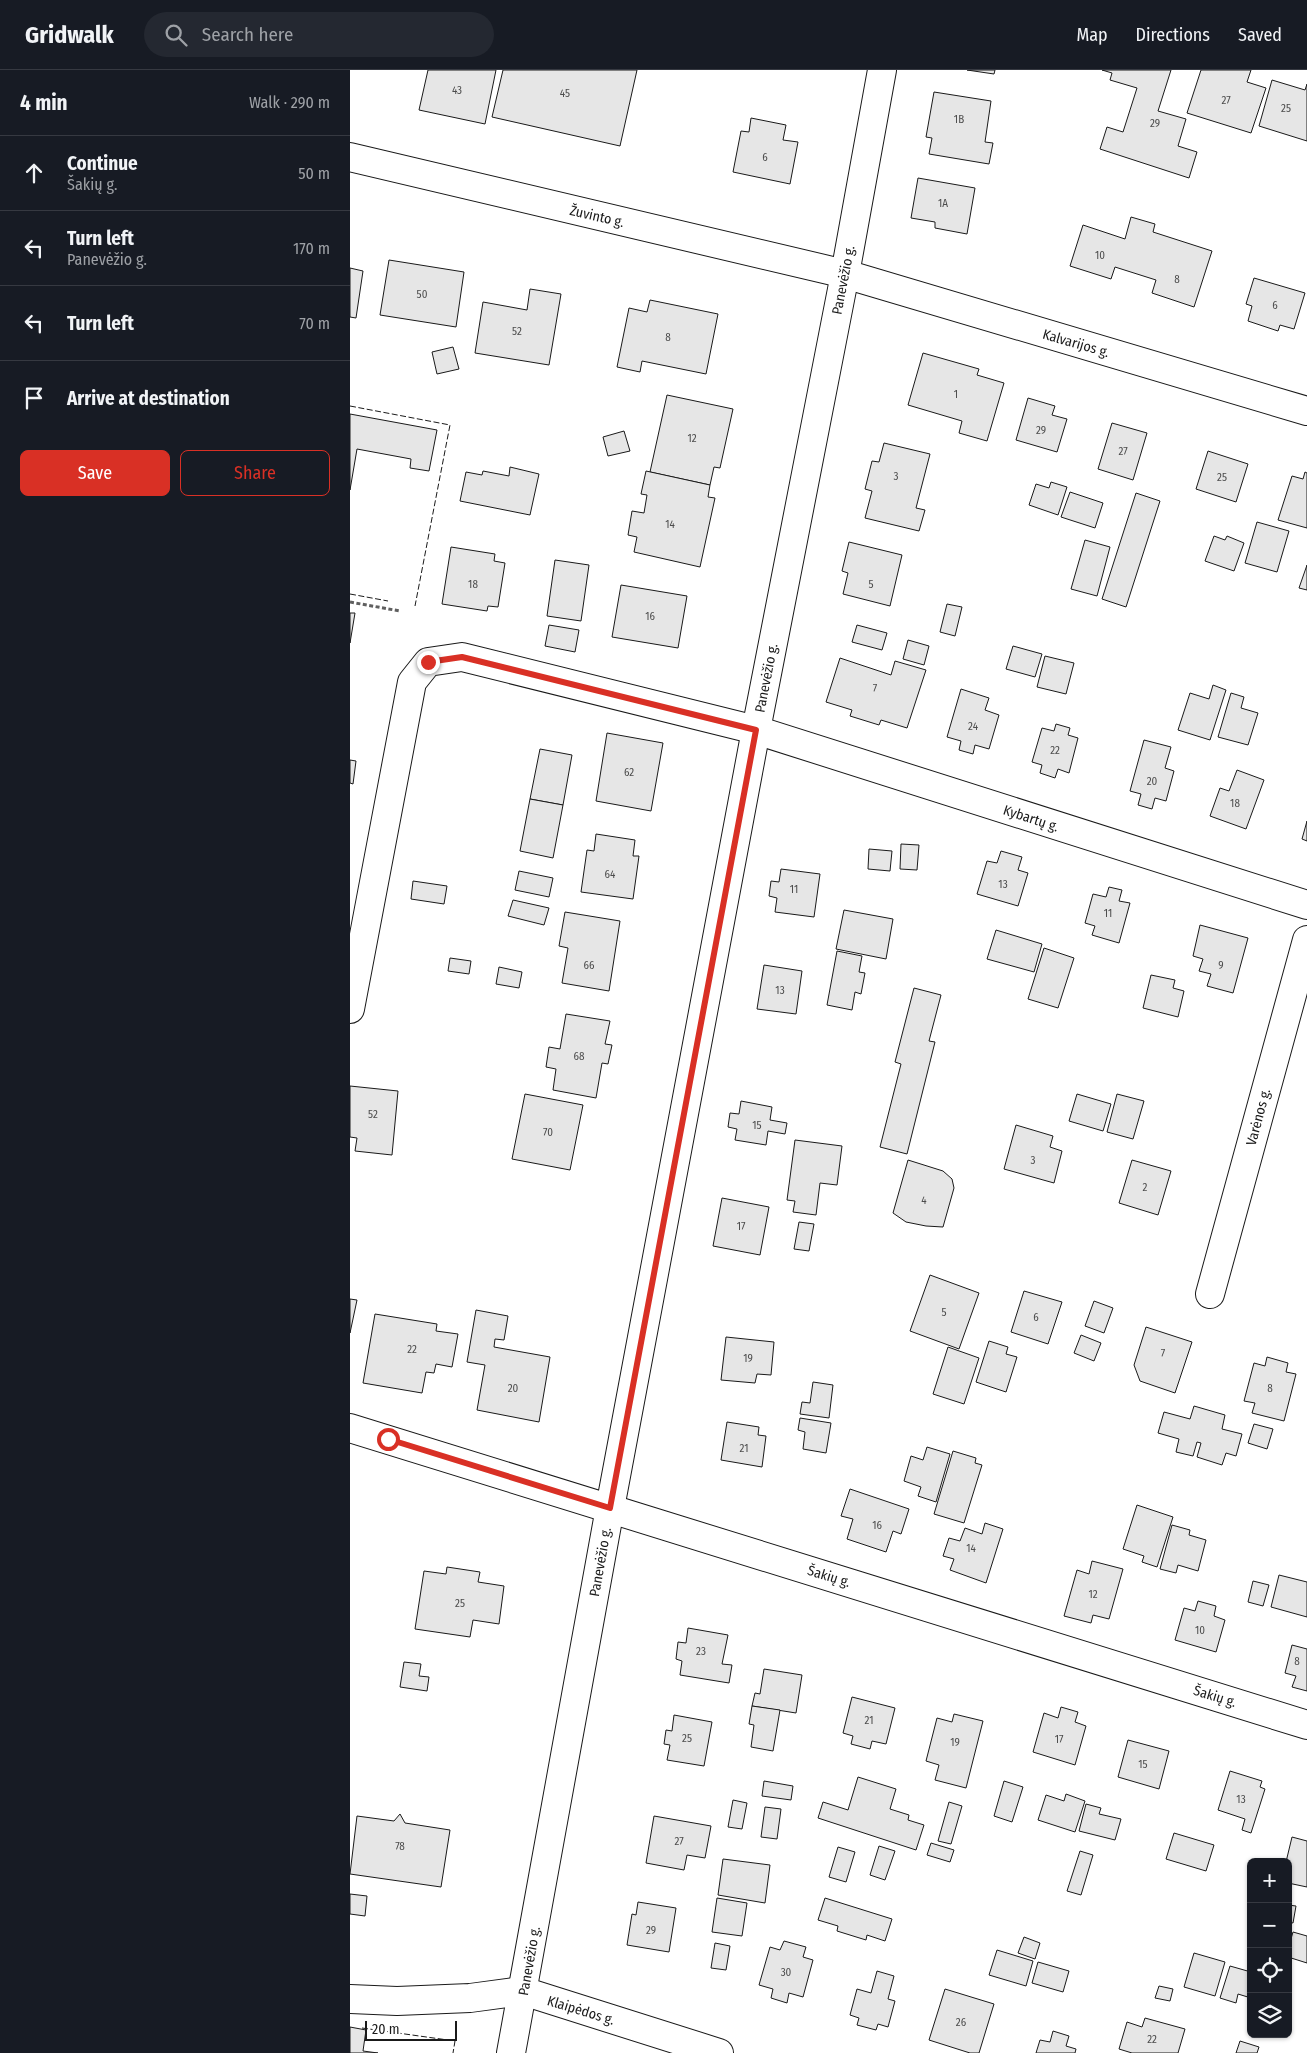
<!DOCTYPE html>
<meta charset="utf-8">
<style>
body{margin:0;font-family:"Fira Sans Condensed",sans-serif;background:#242831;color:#f1f3f6}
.controls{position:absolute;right:15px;bottom:15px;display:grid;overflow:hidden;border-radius:8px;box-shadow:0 1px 4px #0004}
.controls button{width:45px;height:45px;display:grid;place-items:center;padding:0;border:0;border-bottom:1px solid #363941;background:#171b24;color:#f1f3f6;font:25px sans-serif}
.scale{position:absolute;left:15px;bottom:12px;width:92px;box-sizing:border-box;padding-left:5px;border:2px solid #1a1a1a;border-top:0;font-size:14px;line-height:18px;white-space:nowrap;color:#1a1a1a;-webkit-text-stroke:4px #fff;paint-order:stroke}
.stop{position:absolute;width:15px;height:15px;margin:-11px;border:4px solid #d93025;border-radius:50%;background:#fff}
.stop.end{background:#d93025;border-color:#fff;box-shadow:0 1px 5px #0008}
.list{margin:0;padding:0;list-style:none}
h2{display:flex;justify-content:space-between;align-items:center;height:65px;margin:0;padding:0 20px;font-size:21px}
h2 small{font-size:16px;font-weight:400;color:#9ea1a6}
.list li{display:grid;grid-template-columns:32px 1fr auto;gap:15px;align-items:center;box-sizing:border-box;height:75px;padding:0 20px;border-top:1px solid #363941}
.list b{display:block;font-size:19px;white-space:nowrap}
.list p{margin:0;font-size:16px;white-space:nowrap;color:#9ea1a6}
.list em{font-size:16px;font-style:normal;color:#9ea1a6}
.actions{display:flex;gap:10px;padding:15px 20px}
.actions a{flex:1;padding:11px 0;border:1px solid #d93025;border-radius:8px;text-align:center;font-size:18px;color:#d93025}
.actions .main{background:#d93025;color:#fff}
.icon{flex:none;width:28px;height:28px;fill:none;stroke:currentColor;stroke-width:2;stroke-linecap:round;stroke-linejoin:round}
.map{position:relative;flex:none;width:957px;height:1983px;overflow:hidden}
header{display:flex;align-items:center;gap:30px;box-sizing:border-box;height:70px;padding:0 25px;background:#171b24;border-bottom:1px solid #363941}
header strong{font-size:24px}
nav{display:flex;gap:28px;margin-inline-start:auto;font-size:18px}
.search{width:350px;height:45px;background:#242831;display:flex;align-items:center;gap:12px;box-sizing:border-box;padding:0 18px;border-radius:28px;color:#9ea1a6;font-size:19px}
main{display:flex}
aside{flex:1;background:#171b24}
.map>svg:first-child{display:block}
.building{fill:#e6e6e6;stroke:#1a1a1a}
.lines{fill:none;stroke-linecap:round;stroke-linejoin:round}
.minor-casing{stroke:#1a1a1a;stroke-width:30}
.path{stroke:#5f5f5f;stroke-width:3;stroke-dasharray:4 2.5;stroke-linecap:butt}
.minor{stroke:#fff;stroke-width:28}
.fence{stroke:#1a1a1a;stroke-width:1;stroke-dasharray:6 2.5;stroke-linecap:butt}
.route{stroke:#d93025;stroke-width:6}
.labels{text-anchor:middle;stroke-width:4;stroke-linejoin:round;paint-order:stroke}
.number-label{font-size:11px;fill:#4d4d4d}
.street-label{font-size:14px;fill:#1a1a1a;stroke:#fff}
</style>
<header>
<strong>Gridwalk</strong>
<div class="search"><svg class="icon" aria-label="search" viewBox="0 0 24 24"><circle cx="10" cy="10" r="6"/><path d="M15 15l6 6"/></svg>Search here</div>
<nav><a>Map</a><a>Directions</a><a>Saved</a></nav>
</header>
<main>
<aside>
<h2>4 min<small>Walk · 290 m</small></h2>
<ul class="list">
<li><svg class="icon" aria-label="ahead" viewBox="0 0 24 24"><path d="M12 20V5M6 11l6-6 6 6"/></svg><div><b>Continue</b><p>Šakių g.</p></div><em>50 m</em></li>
<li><svg class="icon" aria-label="left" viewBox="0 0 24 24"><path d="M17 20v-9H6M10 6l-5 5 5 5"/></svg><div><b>Turn left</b><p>Panevėžio g.</p></div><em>170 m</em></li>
<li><svg class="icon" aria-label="left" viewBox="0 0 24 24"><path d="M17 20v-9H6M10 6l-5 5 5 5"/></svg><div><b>Turn left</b></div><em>70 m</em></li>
<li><svg class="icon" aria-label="arrive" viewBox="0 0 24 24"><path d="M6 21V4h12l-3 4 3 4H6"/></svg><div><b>Arrive at destination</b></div></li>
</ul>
<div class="actions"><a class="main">Save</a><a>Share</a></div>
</aside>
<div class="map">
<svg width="957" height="1983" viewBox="0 0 957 1983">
<rect width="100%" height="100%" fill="#fff"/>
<!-- building -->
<g class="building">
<polygon points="78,0 146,0 135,54 69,40"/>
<polygon points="153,0 287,0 270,76 142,47"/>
<polygon points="617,0 645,0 644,4"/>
<polygon points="752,0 821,0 808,41 836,49 828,76 847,82 839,108 750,79 757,57 773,62 787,18 760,10 762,3"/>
<polygon points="851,0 901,0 897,12 916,18 901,63 837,43"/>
<polygon points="922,10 955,20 957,14 957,71 909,56"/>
<polygon points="584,22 641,31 635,72 643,73 639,94 579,84 582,68 576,67"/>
<polygon points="401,48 436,55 433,70 448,72 440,114 383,102 391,61 399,62"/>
<polygon points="568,108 625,118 617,164 585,158 585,152 561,148"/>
<polygon points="781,147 805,154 803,162 862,181 844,237 802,223 806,210 765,197 761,209 720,196 733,155 775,169"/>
<polygon points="39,190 114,202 106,257 30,245"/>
<polygon points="0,198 13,201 6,248 0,247"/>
<polygon points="904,208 955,223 944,259 930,255 928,261 898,251 902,236 896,234"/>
<polygon points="180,219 211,224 199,295 125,283 133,232 177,240"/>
<polygon points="300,230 368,244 356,304 292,291 290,302 267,297 279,238 297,242"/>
<polygon points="103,277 109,299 87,304 82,282"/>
<polygon points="573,283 629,299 627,305 654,313 637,371 609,363 612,351 558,335"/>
<polygon points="317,325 383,339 370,398 364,397 360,415 300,402"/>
<polygon points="678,328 705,336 702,345 717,349 707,382 666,370"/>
<polygon points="0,344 87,360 79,401 60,398 61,389 7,379 0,420"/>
<polygon points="762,353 797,363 783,410 748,399"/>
<polygon points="274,361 280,381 258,386 253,367"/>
<polygon points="534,373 580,384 566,438 575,440 569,461 515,448 522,421 515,419 522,391 529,392"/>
<polygon points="858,381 898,394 886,432 846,419"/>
<polygon points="160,397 189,404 180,445 110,431 116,402 132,405 133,401 159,406"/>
<polygon points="296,401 360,415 358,427 365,428 350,497 284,482 287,467 278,465 282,441 294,443 297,425 291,424"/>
<polygon points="955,402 957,403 957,458 928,450 942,406 953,409"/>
<polygon points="701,412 717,417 708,445 679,435 686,414 699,418"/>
<polygon points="720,422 753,433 745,458 711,447"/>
<polygon points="786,423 810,431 776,537 752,529"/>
<polygon points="907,452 939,461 927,502 895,493"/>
<polygon points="864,466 875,470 877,466 894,473 884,501 855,491"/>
<polygon points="735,470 760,477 747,526 721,519"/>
<polygon points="499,472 552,485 540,536 493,524 498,503 492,501"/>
<polygon points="101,477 145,484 144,491 155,493 148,537 138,536 137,541 92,534"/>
<polygon points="205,490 239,495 231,551 197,546"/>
<polygon points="957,495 957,520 949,518"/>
<polygon points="271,515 337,526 328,578 262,567"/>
<polygon points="597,534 612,537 605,566 590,562"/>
<polygon points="0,543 5,543 0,573"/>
<polygon points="199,555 229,560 225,582 195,576"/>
<polygon points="507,555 537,563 532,580 502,572"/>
<polygon points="558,570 579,576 574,595 553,589"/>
<polygon points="663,576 692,584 685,607 656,599"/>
<polygon points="695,586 724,593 716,624 687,617"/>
<polygon points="490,588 541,605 545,591 576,600 557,658 531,650 529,655 500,646 502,640 476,632"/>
<polygon points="863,615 876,620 860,670 828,660 840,623 859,629"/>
<polygon points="611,619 639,628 635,640 649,645 639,679 625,675 623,684 609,680 611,671 597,667"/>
<polygon points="881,623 894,627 891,638 908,643 898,675 868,667"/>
<polygon points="706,654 720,658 718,665 728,668 719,703 708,699 705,708 690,703 692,695 682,692 692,658 704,661"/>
<polygon points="257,663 313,673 301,741 246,731"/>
<polygon points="794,670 821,677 815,698 824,701 816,731 805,728 802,739 788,735 791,724 780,721"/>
<polygon points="190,679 222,685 213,735 180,729"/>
<polygon points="0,690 6,691 3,714 0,713"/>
<polygon points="887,700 914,710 896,759 860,746 870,718 879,721"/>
<polygon points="180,729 213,735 203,788 170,781"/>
<polygon points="957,751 957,771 952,769"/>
<polygon points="246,764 285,770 283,786 289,786 283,829 231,822 237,780 244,781"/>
<polygon points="551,774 569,775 567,800 550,799"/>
<polygon points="519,779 542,781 540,801 518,799"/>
<polygon points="651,781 672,787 668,800 678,803 668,836 627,824 637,791 647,793"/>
<polygon points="431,799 470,804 464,847 425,842 427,828 419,826 421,811 429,812"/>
<polygon points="169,801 203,808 199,827 165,820"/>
<polygon points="63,811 97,816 94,834 61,829"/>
<polygon points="759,817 772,820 769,831 780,833 769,873 742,865 745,856 735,853 743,824 756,827"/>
<polygon points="163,830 199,838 194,855 158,846"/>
<polygon points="494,840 543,849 536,889 486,879"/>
<polygon points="215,842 270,851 259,921 212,913 218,878 209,876"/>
<polygon points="850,855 898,868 883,923 857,916 861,904 849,901 853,889 843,886"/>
<polygon points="646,860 692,874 684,902 637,889"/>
<polygon points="694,878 724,888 708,938 678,929"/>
<polygon points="487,881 512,886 509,902 515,903 511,924 505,922 502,940 477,935"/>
<polygon points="100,888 121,891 119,904 98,901"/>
<polygon points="414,895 452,901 446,944 407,939"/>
<polygon points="149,897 172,902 169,918 146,914"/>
<polygon points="801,905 825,910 823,918 834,921 828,947 793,938"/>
<polygon points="564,918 591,925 579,971 585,972 557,1084 530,1077 551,994 545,992"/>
<polygon points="216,944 260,951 255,974 262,975 258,994 252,993 246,1028 203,1020 206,999 196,997 199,977 210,979"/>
<polygon points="0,1016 48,1021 42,1085 5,1081 7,1068 0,1067"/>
<polygon points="175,1024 233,1035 220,1100 162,1089"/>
<polygon points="727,1024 761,1034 753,1061 719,1051"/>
<polygon points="767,1024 794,1031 783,1069 757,1062"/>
<polygon points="391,1031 422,1037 420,1050 437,1053 435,1064 418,1061 416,1075 385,1070 387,1059 378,1057 380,1043 389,1044"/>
<polygon points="666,1055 703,1066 700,1077 712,1081 704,1113 654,1099"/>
<polygon points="445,1070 492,1076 487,1115 470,1113 466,1145 443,1142 445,1131 437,1130"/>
<polygon points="558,1090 593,1101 602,1109 604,1118 593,1157 576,1156 556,1152 543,1143"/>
<polygon points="782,1090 821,1101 808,1145 769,1133"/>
<polygon points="372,1128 419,1137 410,1185 363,1176"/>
<polygon points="449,1152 464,1154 459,1181 444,1179"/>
<polygon points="580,1205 629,1223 609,1279 560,1261"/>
<polygon points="674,1221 712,1232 698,1274 661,1262"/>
<polygon points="0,1229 7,1230 0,1263"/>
<polygon points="744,1231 763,1238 754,1263 735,1256"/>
<polygon points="126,1240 158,1246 154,1270 145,1269 144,1277 200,1287 189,1352 127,1340 135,1295 117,1292"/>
<polygon points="25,1244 87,1254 86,1261 108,1264 102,1297 86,1294 84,1303 76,1302 72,1323 13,1313"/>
<polygon points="796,1257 842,1272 825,1323 790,1311 784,1295"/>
<polygon points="731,1265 751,1273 744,1291 724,1283"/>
<polygon points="376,1267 424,1272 421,1305 407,1304 405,1313 371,1310"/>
<polygon points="639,1271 658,1277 656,1284 667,1287 656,1322 626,1312"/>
<polygon points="598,1277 629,1288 614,1334 583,1324"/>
<polygon points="917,1287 938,1293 936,1302 946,1304 934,1351 902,1343 905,1333 894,1331 904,1293 915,1296"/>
<polygon points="463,1312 483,1315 479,1348 450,1344 452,1332 460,1333"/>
<polygon points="844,1336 875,1345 872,1359 892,1364 886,1386 876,1383 872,1395 847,1387 851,1373 847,1372 843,1386 826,1382 829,1369 808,1363 814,1342 840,1349"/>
<polygon points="450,1348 481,1353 476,1383 453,1379 455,1362 448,1360"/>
<polygon points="377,1352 409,1357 408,1365 416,1366 412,1397 371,1390"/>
<polygon points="904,1354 923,1359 917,1379 898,1373"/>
<polygon points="577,1377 600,1384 586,1432 568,1426 571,1417 554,1411 561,1386 573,1390"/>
<polygon points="603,1381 626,1388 625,1393 632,1395 614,1453 584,1444"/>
<polygon points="500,1419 559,1439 551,1464 543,1461 536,1482 497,1469 503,1449 491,1446"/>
<polygon points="787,1435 823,1447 807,1497 792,1492 794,1486 773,1479"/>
<polygon points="635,1453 653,1459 636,1513 600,1500 604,1489 593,1486 599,1468 610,1471 615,1458 632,1464"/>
<polygon points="822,1455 840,1460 839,1465 856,1470 848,1501 828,1495 826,1503 810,1499"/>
<polygon points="742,1491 773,1499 759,1549 743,1545 741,1553 714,1546 727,1500 739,1504"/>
<polygon points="97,1497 130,1502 128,1512 154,1516 149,1554 123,1550 120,1567 65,1559 74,1501 96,1504"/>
<polygon points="929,1505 957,1512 957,1547 921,1537"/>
<polygon points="903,1511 919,1515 913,1536 898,1532"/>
<polygon points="848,1531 866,1536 864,1546 875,1550 866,1582 825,1570 834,1538 845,1541"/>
<polygon points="338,1558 378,1565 372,1594 382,1595 379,1613 330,1605 332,1591 326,1589 328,1572 336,1573"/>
<polygon points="942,1575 957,1579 957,1621 942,1617 946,1606 935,1603"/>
<polygon points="54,1592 71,1594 69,1606 79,1607 77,1621 50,1617"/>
<polygon points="414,1599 452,1605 446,1643 402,1636 405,1623 410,1624"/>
<polygon points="502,1627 545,1638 536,1674 522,1671 520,1679 501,1674 503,1666 493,1663"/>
<polygon points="402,1636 430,1640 423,1681 401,1677 404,1655 399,1654"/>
<polygon points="711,1637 728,1642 725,1652 736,1656 725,1695 683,1682 694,1643 708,1648"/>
<polygon points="604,1644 633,1651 616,1718 585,1710 589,1695 576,1691 587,1648 602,1652"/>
<polygon points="324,1645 362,1652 354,1696 317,1690 320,1675 314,1674 316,1660 322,1661"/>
<polygon points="778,1670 819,1681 809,1719 768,1707"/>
<polygon points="880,1701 912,1711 910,1717 915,1719 901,1763 892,1760 895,1749 868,1740"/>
<polygon points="508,1707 546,1719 540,1739 559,1745 558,1750 574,1755 566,1780 468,1748 473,1732 498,1740"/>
<polygon points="414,1711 443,1716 441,1730 412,1726"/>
<polygon points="654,1711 673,1717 662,1752 644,1746"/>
<polygon points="716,1724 735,1731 725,1762 688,1750 696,1725 714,1731"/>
<polygon points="383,1730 397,1733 392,1759 378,1757"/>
<polygon points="599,1732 612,1736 601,1774 588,1771"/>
<polygon points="736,1734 751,1738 749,1744 771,1749 765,1770 729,1761"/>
<polygon points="415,1737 431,1739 427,1769 411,1767"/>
<polygon points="50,1744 55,1753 100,1760 91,1817 0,1804 7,1746 44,1751"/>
<polygon points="304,1746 361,1756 355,1788 337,1785 334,1800 296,1793"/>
<polygon points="824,1763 864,1775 856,1801 816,1789"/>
<polygon points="942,1767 957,1771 957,1817 938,1813 938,1792 936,1792"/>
<polygon points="581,1773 604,1780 600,1792 577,1785"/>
<polygon points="529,1776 545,1781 535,1810 520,1805"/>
<polygon points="488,1777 505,1782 496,1812 479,1807"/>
<polygon points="730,1781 743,1785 731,1825 717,1821"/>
<polygon points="373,1789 420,1795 415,1833 368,1825"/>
<polygon points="0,1824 17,1826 15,1846 0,1844"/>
<polygon points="367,1828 397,1833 392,1866 362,1862"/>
<polygon points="475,1828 542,1849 535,1871 517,1865 516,1870 487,1861 488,1856 468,1850"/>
<polygon points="288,1832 326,1838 319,1882 277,1875 282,1844 286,1845"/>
<polygon points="938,1835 946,1836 943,1853 938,1852"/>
<polygon points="943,1862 957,1866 957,1893 938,1887 938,1879"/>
<polygon points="674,1867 690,1873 685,1889 668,1883"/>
<polygon points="434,1871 456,1877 453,1887 463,1890 453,1927 439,1923 437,1933 421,1928 423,1919 409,1915 420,1877 430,1880"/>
<polygon points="365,1873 380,1876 376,1900 361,1898"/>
<polygon points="647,1880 683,1891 676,1916 639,1905"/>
<polygon points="844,1883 875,1892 865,1926 834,1917"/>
<polygon points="688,1892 719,1901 713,1922 682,1913"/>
<polygon points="880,1896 901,1902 901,1928 888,1924 886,1933 870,1928"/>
<polygon points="527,1901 544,1906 538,1929 545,1931 538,1957 528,1954 526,1960 507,1955 509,1948 500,1945 507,1919 521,1923"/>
<polygon points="809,1916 823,1919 820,1931 805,1928"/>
<polygon points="595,1919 644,1934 629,1983 620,1983 579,1970"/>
<polygon points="795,1948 835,1959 828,1983 782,1983 769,1979 777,1952 792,1957"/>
<polygon points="0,1957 16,1960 13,1981 28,1983 0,1983"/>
<polygon points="703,1961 719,1966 716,1976 726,1979 725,1983 686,1983 690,1970 700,1972"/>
<polygon points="890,1971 909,1977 907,1983 886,1983"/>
</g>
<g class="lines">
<!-- minor casing -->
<g class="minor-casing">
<g id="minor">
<polyline points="0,87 495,204 957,341"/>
<polyline points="0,939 62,612 78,592 112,587 406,660 957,835"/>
<polyline points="860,1224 957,870"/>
<polyline points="0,1358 957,1655"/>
<polyline points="0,1929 47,1931 120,1928 173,1921 369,1983"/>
<polyline points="161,1983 260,1438 406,660 495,204 532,0"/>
</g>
</g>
<!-- path -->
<polyline class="path" points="0,532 50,541"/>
<!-- minor -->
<use href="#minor" class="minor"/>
<!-- fence -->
<g class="fence">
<polyline points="0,336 100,355 65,536"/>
<polyline points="0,524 38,531"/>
<polyline points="12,1958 105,1971 103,1983"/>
</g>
</g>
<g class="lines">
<!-- route -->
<polyline class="route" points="38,1369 260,1438 406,660 112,587 78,592"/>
</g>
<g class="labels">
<!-- number labels -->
<g class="number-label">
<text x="107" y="24">43</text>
<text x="215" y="27">45</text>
<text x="876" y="34">27</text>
<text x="936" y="42">25</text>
<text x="609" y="53">1B</text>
<text x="805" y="57">29</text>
<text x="415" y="91">6</text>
<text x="593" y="137">1A</text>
<text x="750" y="189">10</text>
<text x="827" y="213">8</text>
<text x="72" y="228">50</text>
<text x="925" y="239">6</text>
<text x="167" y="265">52</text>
<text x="318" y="271">8</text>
<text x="606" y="328">1</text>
<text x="691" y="364">29</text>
<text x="342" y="372">12</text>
<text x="773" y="385">27</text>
<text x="546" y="410">3</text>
<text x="872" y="411">25</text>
<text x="320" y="458">14</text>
<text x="123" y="518">18</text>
<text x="521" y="518">5</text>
<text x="300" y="550">16</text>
<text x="525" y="622">7</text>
<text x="623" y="660">24</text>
<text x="705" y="684">22</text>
<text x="279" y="706">62</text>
<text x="802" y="715">20</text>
<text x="885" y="737">18</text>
<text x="260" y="808">64</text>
<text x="653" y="818">13</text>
<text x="444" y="823">11</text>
<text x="758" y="847">11</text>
<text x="239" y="899">66</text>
<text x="871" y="899">9</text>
<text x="430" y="924">13</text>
<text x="229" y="990">68</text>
<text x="23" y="1048">52</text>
<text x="407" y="1059">15</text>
<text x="198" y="1066">70</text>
<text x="683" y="1094">3</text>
<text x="795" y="1121">2</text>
<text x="574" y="1134">4</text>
<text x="391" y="1160">17</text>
<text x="594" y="1246">5</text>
<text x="686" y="1251">6</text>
<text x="62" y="1283">22</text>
<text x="813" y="1287">7</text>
<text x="398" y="1292">19</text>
<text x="163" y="1322">20</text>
<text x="920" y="1322">8</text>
<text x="394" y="1382">21</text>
<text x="527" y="1459">16</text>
<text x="621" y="1482">14</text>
<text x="743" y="1528">12</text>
<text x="110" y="1537">25</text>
<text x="850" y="1564">10</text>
<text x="351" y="1585">23</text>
<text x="947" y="1595">8</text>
<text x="519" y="1654">21</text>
<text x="337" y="1672">25</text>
<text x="709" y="1673">17</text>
<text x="605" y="1676">19</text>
<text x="793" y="1698">15</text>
<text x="891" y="1733">13</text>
<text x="329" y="1775">27</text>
<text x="50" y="1780">78</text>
<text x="301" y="1864">29</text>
<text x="436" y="1906">30</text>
<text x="611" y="1956">26</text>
<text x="802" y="1973">22</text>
</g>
<!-- street labels -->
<g class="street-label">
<text transform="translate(247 146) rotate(13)" y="5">Žuvinto g.</text>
<text transform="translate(493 210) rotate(-79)" y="5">Panevėžio g.</text>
<text transform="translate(726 273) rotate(16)" y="5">Kalvarijos g.</text>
<text transform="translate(416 608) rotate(-79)" y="5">Panevėžio g.</text>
<text transform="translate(681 748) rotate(18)" y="5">Kybartų g.</text>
<text transform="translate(908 1047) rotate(-75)" y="5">Varėnos g.</text>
<text transform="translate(250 1492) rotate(-80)" y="5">Panevėžio g.</text>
<text transform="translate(479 1506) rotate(17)" y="5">Šakių g.</text>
<text transform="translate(865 1626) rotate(17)" y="5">Šakių g.</text>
<text transform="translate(179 1891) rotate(-80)" y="5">Panevėžio g.</text>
<text transform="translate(231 1940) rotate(17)" y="5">Klaipėdos g.</text>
</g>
</g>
</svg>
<div class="controls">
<button>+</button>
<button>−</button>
<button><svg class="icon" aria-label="locate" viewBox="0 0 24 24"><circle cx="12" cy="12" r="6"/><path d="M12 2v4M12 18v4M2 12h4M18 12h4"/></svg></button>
<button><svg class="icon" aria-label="layers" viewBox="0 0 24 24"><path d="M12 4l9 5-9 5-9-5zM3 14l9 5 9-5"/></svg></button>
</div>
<div class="scale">20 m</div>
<div class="stop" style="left:38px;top:1369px"></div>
<div class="stop end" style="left:78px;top:592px"></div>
</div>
</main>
